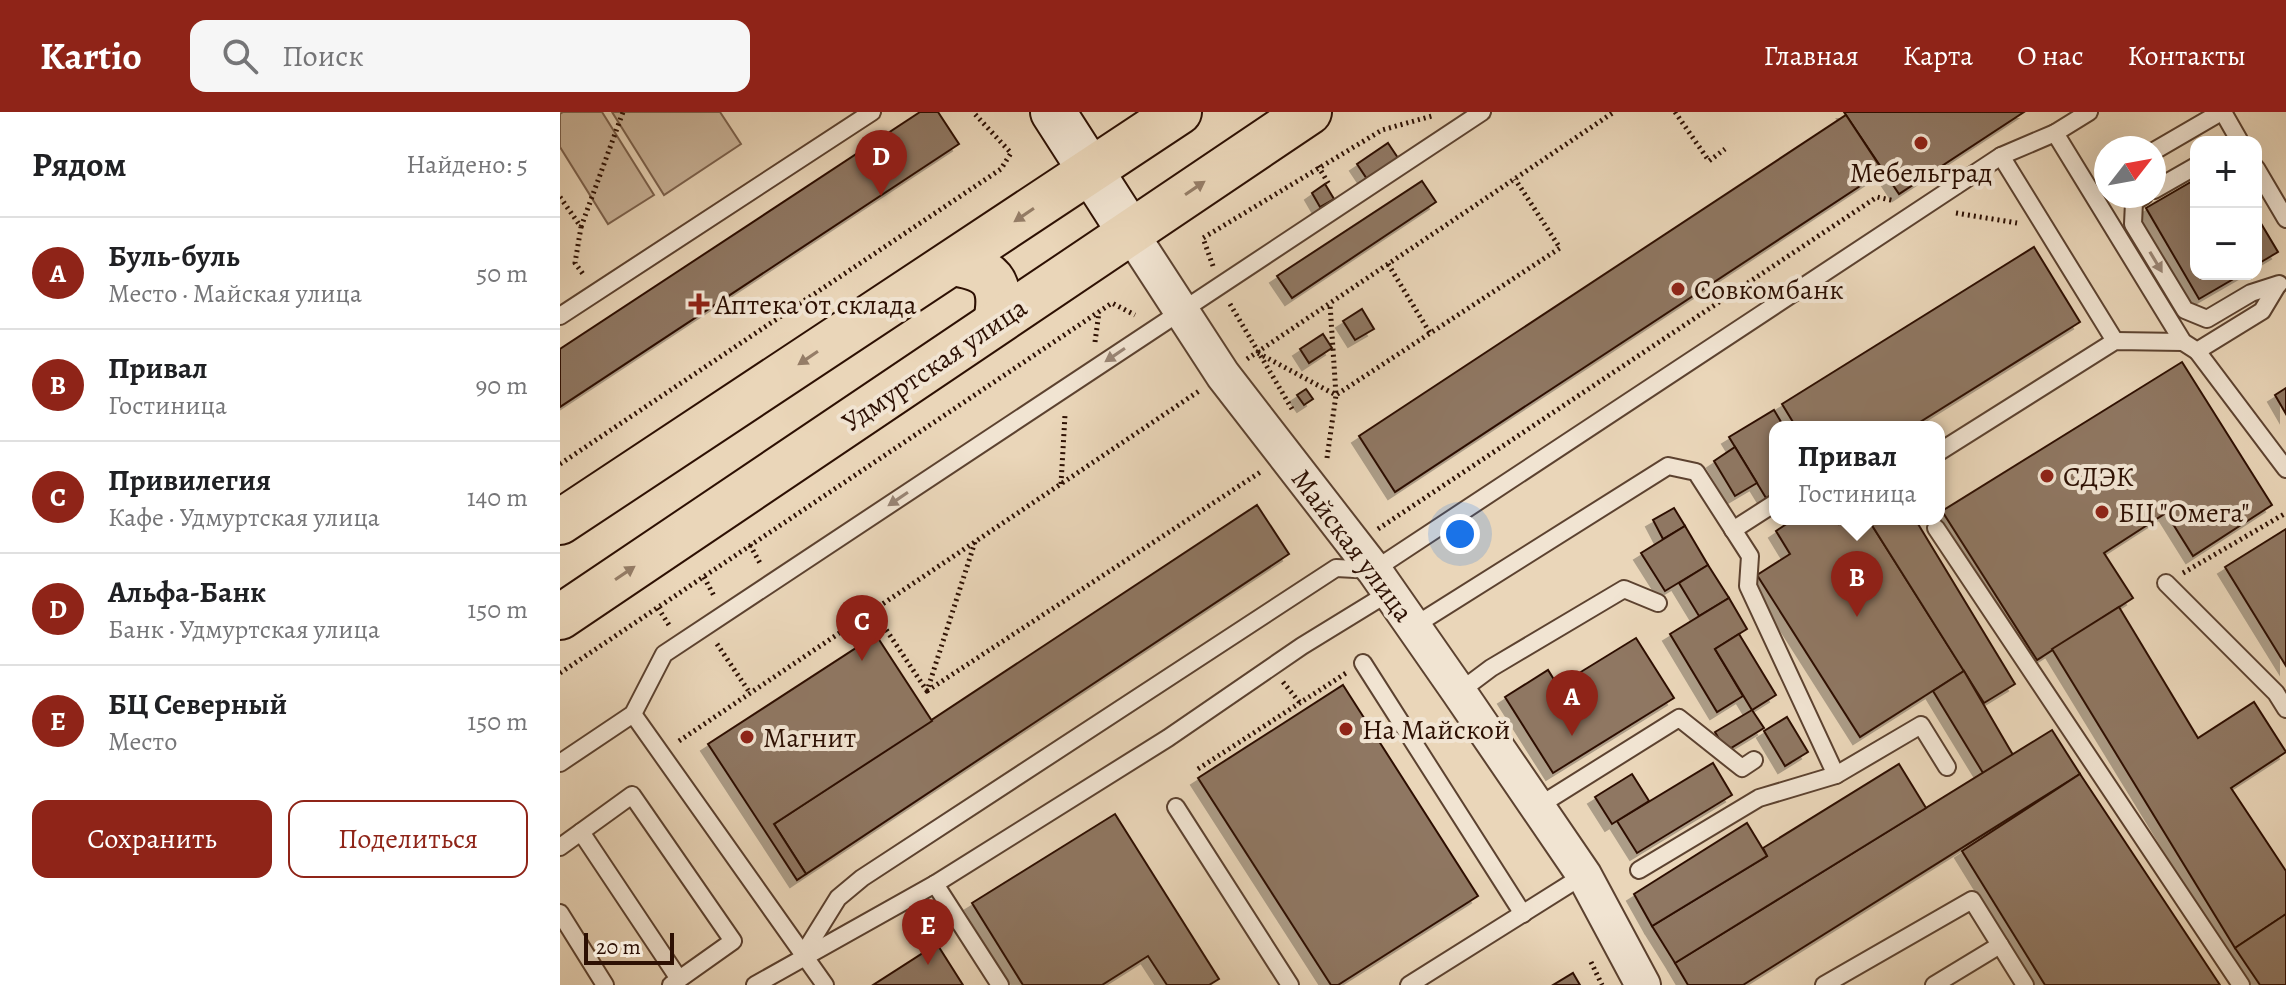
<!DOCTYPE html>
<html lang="ru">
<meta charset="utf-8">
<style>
body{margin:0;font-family:Alegreya,serif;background:#f6f6f6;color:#202124}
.controls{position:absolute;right:24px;top:24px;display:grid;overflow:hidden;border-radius:16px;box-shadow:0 8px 32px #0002}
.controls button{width:72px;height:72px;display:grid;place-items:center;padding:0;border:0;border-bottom:2px solid #e0e0e0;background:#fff;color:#202124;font:40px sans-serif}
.compass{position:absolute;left:1534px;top:24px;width:72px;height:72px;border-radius:50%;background:#fff;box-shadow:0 8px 32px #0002;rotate:59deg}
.scale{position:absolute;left:24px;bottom:20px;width:90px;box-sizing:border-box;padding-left:8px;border:4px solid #2d1003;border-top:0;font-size:22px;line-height:28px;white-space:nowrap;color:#2d1003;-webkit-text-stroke:6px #f1e4d2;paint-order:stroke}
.you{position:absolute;left:900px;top:422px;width:28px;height:28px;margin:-20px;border:6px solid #fff;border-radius:50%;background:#1a73e8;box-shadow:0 0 0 12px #1a73e833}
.badge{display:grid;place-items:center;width:52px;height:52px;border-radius:50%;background:#8f2418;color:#fff;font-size:26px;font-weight:700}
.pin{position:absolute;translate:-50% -66px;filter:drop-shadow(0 2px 4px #0008)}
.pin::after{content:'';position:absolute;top:42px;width:28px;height:24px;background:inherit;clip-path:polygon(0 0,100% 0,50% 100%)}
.popup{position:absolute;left:1209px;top:309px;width:176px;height:104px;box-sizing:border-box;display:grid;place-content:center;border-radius:16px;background:#fff;filter:drop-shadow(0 2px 6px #0005);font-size:26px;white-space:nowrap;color:#757577}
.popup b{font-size:30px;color:#202124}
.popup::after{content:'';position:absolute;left:50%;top:100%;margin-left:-16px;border:16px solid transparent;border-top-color:#fff}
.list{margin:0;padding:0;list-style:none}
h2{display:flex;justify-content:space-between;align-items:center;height:104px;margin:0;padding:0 32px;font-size:34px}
h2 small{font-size:26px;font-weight:400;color:#757577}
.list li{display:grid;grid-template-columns:52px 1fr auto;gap:24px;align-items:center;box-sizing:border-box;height:112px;padding:0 32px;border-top:2px solid #e0e0e0}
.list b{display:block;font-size:30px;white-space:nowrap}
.list p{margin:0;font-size:26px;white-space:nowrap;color:#757577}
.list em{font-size:26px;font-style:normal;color:#757577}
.actions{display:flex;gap:16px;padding:24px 32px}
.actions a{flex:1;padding:18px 0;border:2px solid #8f2418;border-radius:16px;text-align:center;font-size:28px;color:#8f2418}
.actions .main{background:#8f2418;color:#fff}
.icon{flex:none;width:44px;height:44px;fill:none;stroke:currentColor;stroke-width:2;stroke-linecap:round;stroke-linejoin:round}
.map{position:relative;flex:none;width:1726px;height:873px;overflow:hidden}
header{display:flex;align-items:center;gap:48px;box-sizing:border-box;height:112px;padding:0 40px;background:#8f2418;color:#fff}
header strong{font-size:38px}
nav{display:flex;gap:44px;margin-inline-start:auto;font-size:28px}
.search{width:560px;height:72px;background:#f6f6f6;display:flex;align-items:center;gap:20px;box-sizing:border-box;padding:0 28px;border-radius:16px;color:#757577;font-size:30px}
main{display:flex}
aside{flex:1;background:#fff}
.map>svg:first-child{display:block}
.green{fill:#cab49a;stroke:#7c624e;stroke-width:2}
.building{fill:#8f7762;stroke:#2d1003;stroke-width:2;filter:url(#shadow)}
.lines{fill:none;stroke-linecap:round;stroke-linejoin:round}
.lane-casing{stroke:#5c4230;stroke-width:20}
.street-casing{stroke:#5c4230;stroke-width:38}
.secondary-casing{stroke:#2d1003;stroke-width:48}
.primary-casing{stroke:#2d1003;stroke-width:48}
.path{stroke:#2d1003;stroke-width:5;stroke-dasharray:2 4;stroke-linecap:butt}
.lane{stroke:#f1e4d2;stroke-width:16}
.street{stroke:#f1e4d2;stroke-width:34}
.secondary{stroke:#f1e4d2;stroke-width:44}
.primary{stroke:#ead6b9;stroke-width:44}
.oneway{fill:#957d67}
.oneway2{fill:#998575}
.poi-dot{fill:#8f2418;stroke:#f1e4d2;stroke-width:3}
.labels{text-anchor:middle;stroke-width:8;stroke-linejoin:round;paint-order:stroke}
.poi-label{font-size:28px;fill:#2d1003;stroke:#f1e4d2;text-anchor:start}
.street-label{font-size:28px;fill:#2d1003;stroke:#f1e4d2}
</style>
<header>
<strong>Kartio</strong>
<div class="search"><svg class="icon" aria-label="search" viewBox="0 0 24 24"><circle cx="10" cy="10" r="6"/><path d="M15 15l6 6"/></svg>Поиск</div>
<nav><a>Главная</a><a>Карта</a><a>О нас</a><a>Контакты</a></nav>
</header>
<main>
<aside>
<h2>Рядом<small>Найдено: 5</small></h2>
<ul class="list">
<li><span class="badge">A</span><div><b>Буль-буль</b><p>Место · Майская улица</p></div><em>50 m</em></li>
<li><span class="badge">B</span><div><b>Привал</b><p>Гостиница</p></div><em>90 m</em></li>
<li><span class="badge">C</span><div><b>Привилегия</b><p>Кафе · Удмуртская улица</p></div><em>140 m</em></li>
<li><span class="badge">D</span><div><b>Альфа-Банк</b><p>Банк · Удмуртская улица</p></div><em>150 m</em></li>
<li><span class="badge">E</span><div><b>БЦ Северный</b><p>Место</p></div><em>150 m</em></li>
</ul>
<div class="actions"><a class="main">Сохранить</a><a>Поделиться</a></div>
</aside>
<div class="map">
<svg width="1726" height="873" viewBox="0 0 1726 873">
<defs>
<filter id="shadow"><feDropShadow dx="-7" dy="7" stdDeviation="0" flood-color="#0004"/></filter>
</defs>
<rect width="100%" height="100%" fill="#ead6b9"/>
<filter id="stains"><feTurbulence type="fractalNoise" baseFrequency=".0025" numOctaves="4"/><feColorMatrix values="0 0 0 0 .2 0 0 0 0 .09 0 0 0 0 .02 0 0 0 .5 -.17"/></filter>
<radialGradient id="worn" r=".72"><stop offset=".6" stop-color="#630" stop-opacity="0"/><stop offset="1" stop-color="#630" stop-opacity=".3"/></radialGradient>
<!-- green -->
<g class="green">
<polygon points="3,0 42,0 94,83 48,112 0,35 0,2"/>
<polygon points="52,0 160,0 181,32 104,83"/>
</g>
<!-- building -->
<g class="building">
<polygon points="360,0 378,0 399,32 0,295 0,237"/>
<polygon points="1284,0 1464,0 1339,82"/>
<polygon points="1286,3 1323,59 835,380 799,324"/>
<polygon points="828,31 838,46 807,67 797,52"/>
<polygon points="1636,67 1636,162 1682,162 1639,187 1586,96"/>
<polygon points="862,69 876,90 732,186 717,164"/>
<polygon points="765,72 774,87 760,95 752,81"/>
<polygon points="1696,103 1718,140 1696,153"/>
<polygon points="1474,135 1520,210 1352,315 1236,315 1222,292"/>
<polygon points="802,197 814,217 795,228 783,209"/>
<polygon points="763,222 772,236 749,251 740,237"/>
<polygon points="1622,250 1712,393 1633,444 1606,401 1544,441 1573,486 1477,548 1382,399"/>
<polygon points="1726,276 1726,302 1715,283"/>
<polygon points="746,277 753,287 744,293 737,283"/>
<polygon points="1214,298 1224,315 1215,315 1215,381 1206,386 1169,325"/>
<polygon points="1175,335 1197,371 1175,384 1154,349"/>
<polygon points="697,393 729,442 246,762 214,712"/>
<polygon points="1114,396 1125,414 1103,427 1093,408"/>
<polygon points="1234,407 1276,407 1279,412 1286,407 1308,407 1404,559 1300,625 1197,463 1230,442 1216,419"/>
<polygon points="1308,407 1355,407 1455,572 1424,591"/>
<polygon points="1125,414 1148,453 1105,479 1081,441"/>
<polygon points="1726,417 1726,554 1665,455"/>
<polygon points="1148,453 1169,486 1139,504 1119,471"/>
<polygon points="1169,486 1187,517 1155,537 1183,584 1157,600 1110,522"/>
<polygon points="1559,495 1638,626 1694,590 1726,640 1671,676 1726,759 1726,802 1675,836 1492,537"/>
<polygon points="1179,522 1216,583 1192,598 1155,537"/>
<polygon points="316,523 372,609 214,712 246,762 237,768 148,632"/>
<polygon points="1076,526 1114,586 993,661 945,585 988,558 998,574"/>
<polygon points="1404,559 1453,643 1423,661 1373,579"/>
<polygon points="783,573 918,784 778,873 771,873 638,666"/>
<polygon points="1192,598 1204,616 1166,639 1155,620"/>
<polygon points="1227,605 1248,640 1225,654 1204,619"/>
<polygon points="1492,618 1520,662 1183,873 1128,873 1115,851"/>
<polygon points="1153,651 1172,683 1077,741 1057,709"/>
<polygon points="1339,652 1366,696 1115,851 1092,814 1207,744 1203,736"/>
<polygon points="1072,662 1089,689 1052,712 1035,685"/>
<polygon points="1520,662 1660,873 1485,873 1402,739"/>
<polygon points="555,702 659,867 649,873 607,873 588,844 542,873 463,873 412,791"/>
<polygon points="1187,711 1207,744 1092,814 1074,782"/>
<polygon points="1726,802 1726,873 1700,873 1675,836"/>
<polygon points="377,832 403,873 313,873"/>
<polygon points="1013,861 1020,873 993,873"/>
</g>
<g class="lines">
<!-- lane casing -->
<g class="lane-casing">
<g id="lane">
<polyline points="1663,0 1679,28"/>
<polyline points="1495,21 1623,230 1637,239 1702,199 1717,174"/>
<polyline points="1594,39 1661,0"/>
<polyline points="1441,44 1555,229"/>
<polyline points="1696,56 1726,107"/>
<polyline points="1594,78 1636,54"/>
<polyline points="1584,84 1574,90 1573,112 1625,198 1647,207 1691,181 1719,172"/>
<polyline points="0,204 312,0"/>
<polyline points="1637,239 1726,357"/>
<polyline points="1379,340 1555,229 1623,230"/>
<polyline points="1376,416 1681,873"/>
<polyline points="1173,418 1215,391"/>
<polyline points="1606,471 1716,581 1726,597"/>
<polyline points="854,514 1108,354 1136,360 1190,444 1188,474 1276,663 1199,686 1079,758"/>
<polyline points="803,551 963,802"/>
<polyline points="899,580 931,556 1064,477 1098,491"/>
<polyline points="73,602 265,873"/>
<polyline points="0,651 73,602 104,542 922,0"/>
<polyline points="1276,663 1361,613 1387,655"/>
<polyline points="616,695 730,873"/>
<polyline points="977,695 1119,606 1182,656 1194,648"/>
<polyline points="21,720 119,867"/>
<polyline points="0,735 72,683 173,829 111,873"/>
<polyline points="375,772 440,873"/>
<polyline points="0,801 45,873"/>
<polyline points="242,844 278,786 302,766 776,456 814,458 1441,44 1495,21 1529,0"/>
<polyline points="195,873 375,772 608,626 742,534 830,480"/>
<polyline points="849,873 1024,763"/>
<polyline points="1264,873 1412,788 1465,873"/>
<polyline points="1374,873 1440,833"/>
</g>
</g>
<!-- street casing -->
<g class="street-casing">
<polyline id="street" points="570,120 663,263 814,458 899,580 1024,763 1083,873"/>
</g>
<!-- secondary casing -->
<g class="secondary-casing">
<polyline id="secondary" points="493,0 570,120"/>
</g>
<!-- primary casing -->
<g class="primary-casing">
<g id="primary">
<path d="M392,151C431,157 444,169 436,210"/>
<polyline points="0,410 619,0"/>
<polyline points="0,505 749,0"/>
</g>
</g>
<!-- path -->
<g class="path">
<polyline points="1115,0 1149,49 1165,37"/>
<polyline points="758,54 770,74"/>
<polyline points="0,85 21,115 15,151 23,162"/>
<polyline points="1396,101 1457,111"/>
<polyline points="21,115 63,0"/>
<polyline points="828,152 870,221"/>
<polyline points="653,154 643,126 822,18 872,4"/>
<polyline points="670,192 732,297"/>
<polyline points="535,230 539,200"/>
<polyline points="698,241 776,283 1000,136 955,67"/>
<polyline points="687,247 1054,0"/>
<polyline points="767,346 776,283 770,192"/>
<polyline points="0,352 441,57 451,41 413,0"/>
<polyline points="501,372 505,303"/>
<polyline points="818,417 1317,85 1335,89"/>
<polyline points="190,433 201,453"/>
<polyline points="1623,461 1726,401"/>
<polyline points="144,465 154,484"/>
<polyline points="98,496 109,513"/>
<polyline points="313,498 367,579 415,430"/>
<polyline points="157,532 190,581"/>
<polyline points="0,561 552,191 575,203"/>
<polyline points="723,570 740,591"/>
<polyline points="367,579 702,359"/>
<polyline points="119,629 639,279"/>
<polyline points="638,657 786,561"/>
<polyline points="1031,850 1042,873"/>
</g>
<!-- lane -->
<use href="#lane" class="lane"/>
<!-- street -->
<use href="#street" class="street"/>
<!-- secondary -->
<use href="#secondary" class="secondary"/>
<!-- primary -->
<use href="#primary" class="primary"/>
</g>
<!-- one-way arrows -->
<defs><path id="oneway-solid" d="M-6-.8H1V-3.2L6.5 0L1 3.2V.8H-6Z" transform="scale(2)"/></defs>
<g class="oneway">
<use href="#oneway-solid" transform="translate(635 76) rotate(-34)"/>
<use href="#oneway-solid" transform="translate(464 103) rotate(146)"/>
<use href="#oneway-solid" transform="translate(248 246) rotate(146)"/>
<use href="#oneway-solid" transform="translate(65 461) rotate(-34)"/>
</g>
<g class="oneway2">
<use href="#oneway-solid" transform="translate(1596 150) rotate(59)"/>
<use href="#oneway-solid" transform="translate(555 243) rotate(146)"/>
<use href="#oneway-solid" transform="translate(338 387) rotate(146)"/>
</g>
<!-- markers -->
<g class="poi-dot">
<circle cx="1361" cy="31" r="8"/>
<circle cx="1118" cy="177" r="8"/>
<path d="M135 180h8v8h8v8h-8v8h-8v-8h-8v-8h8z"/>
<circle cx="1487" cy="364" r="8"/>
<circle cx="1542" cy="400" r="8"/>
<circle cx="786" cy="617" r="8"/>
<circle cx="187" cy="625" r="8"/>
</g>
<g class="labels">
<!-- poi labels -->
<g class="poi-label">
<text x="1361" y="70" text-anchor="middle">Мебельград</text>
<text x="1134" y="187">Совкомбанк</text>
<text x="155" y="202">Аптека от склада</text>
<text x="1503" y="374">СДЭК</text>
<text x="1558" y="410">БЦ "Омега"</text>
<text x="802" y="627">На Майской</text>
<text x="203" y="635">Магнит</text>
</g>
<!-- street labels -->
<g class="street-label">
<text transform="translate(374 252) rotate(-34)" y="10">Удмуртская улица</text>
<text transform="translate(793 433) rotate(53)" y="10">Майская улица</text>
</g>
</g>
<rect width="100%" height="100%" filter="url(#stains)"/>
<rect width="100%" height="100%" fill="url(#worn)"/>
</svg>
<div class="controls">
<button>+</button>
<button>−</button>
</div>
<svg class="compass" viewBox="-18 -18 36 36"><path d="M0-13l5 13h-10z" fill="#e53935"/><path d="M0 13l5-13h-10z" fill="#757577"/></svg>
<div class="scale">20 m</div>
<div class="you"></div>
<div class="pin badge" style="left:1012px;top:624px">A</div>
<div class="pin badge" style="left:1297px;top:505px">B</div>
<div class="popup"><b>Привал</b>Гостиница</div>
<div class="pin badge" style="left:302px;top:549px">C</div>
<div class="pin badge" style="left:321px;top:84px">D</div>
<div class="pin badge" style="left:368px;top:853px">E</div>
</div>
</main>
